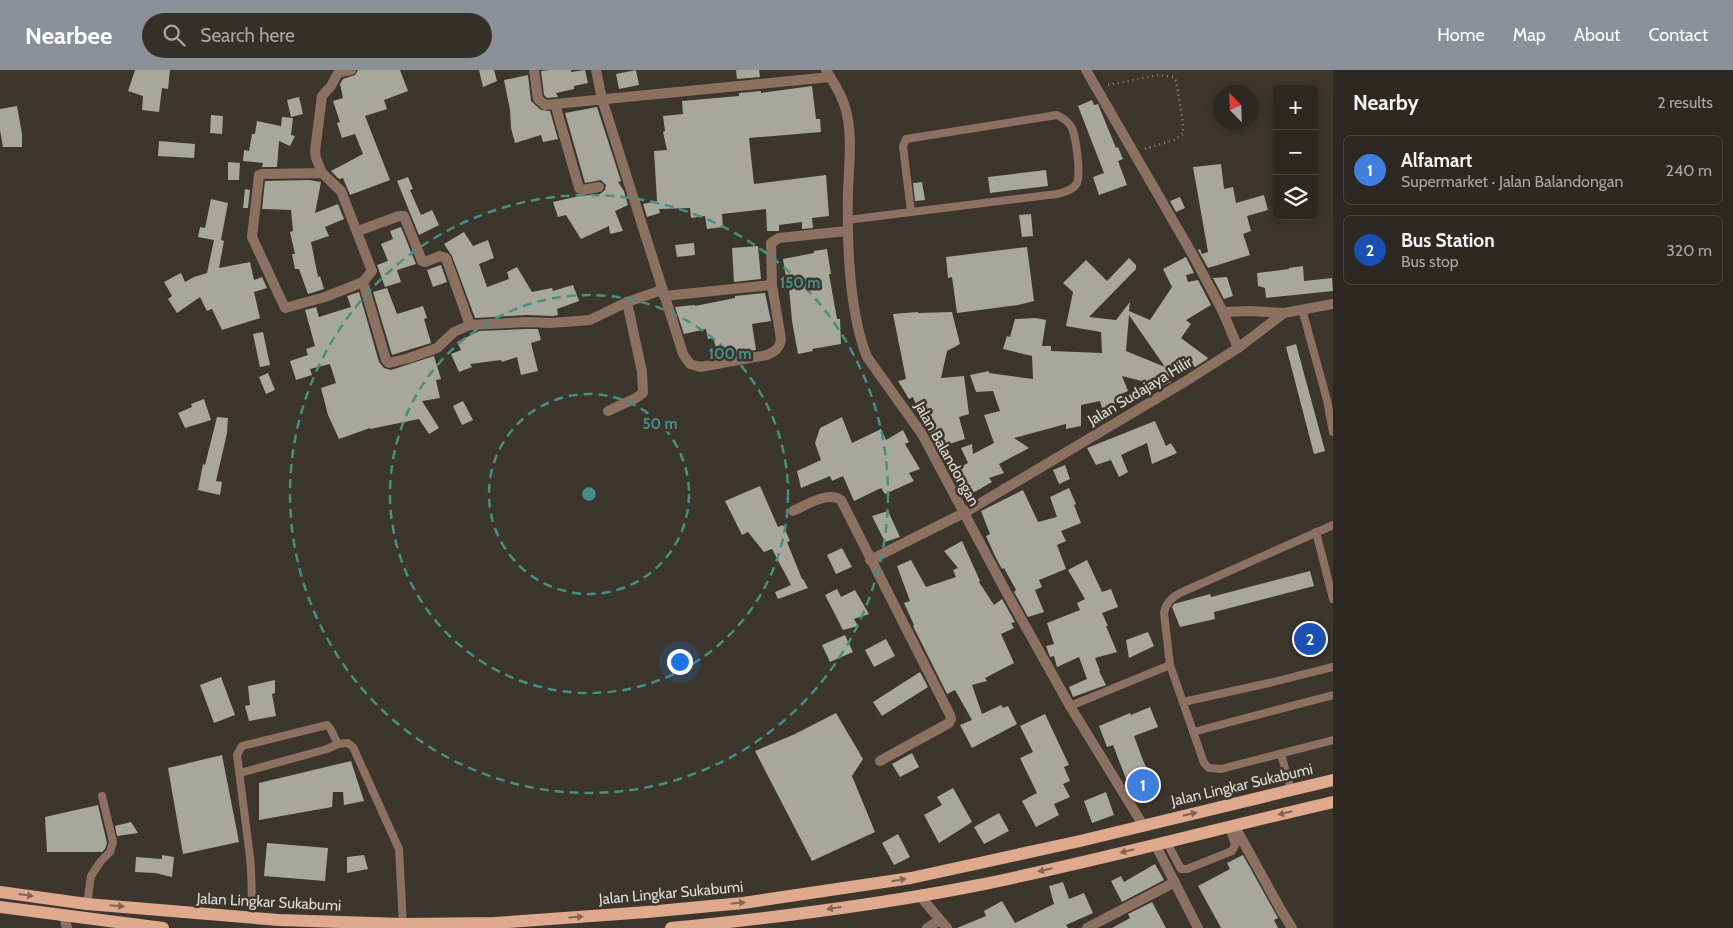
<!DOCTYPE html>
<meta charset="utf-8">
<style>
body{margin:0;font-family:Cabin,sans-serif;background:#35302a;color:#f1f3f6}
.controls{position:absolute;right:15px;top:15px;display:grid;overflow:hidden;border-radius:8px;box-shadow:0 2px 12px #0003}
.controls button{width:45px;height:45px;display:grid;place-items:center;padding:0;border:0;border-bottom:1px solid #484440;background:#2d2822;color:#f1f3f6;font:25px sans-serif}
.compass{position:absolute;left:1213px;top:15px;width:45px;height:45px;border-radius:50%;background:#2d2822;box-shadow:0 2px 12px #0003;rotate:337deg}
.you{position:absolute;left:679px;top:591px;width:18px;height:18px;margin:-12px;border:4px solid #fff;border-radius:50%;background:#1a73e8;box-shadow:0 0 0 8px #1a73e833}
.badge{display:grid;place-items:center;width:32px;height:32px;border-radius:50%;background:#8c9099;color:#fff;font-size:16px;font-weight:700}
.pin{position:absolute;translate:-50% -50%;border:2px solid #fff;box-shadow:0 1px 5px #0006}
.list{margin:0;padding:0;list-style:none}
h2{display:flex;justify-content:space-between;align-items:center;height:65px;margin:0;padding:0 20px;font-size:21px}
h2 small{font-size:16px;font-weight:400;color:#a7a6a5}
.list li{display:grid;grid-template-columns:32px 1fr auto;gap:15px;align-items:center;box-sizing:border-box;height:70px;margin:0 10px 10px;padding:0 10px;border:1px solid #484440;border-radius:8px}
.list b{display:block;font-size:19px;white-space:nowrap}
.list p{margin:0;font-size:16px;white-space:nowrap;color:#a7a6a5}
.list em{font-size:16px;font-style:normal;color:#a7a6a5}
.icon{flex:none;width:28px;height:28px;fill:none;stroke:currentColor;stroke-width:2;stroke-linecap:round;stroke-linejoin:round}
.map{position:relative;flex:none;width:1333px;height:858px;overflow:hidden}
header{display:flex;align-items:center;gap:30px;box-sizing:border-box;height:70px;padding:0 25px;background:#8c9099;color:#fff}
header strong{font-size:24px}
nav{display:flex;gap:28px;margin-inline-start:auto;font-size:18px}
.search{width:350px;height:45px;background:#35302a;display:flex;align-items:center;gap:12px;box-sizing:border-box;padding:0 18px;border-radius:28px;color:#a7a6a5;font-size:19px}
main{display:flex}
aside{flex:1;background:#2d2822}
.map>svg:first-child{display:block}
.building{fill:#a7a79b;fill-rule:evenodd}
.lines{fill:none;stroke-linecap:round;stroke-linejoin:round}
.path{stroke:#8f8a83;stroke-width:2.5;stroke-dasharray:1 4;stroke-linecap:butt}
.lane{stroke:#8c7163;stroke-width:8}
.street{stroke:#8c7163;stroke-width:10}
.primary{stroke:#dfa98e;stroke-width:12}
.oneway{fill:#7d6454}
.ring{fill:none;stroke:#439088;stroke-width:2.5;stroke-dasharray:9 6}
.labels{text-anchor:middle;stroke-width:5;stroke-linejoin:round;paint-order:stroke}
.street-label{font-size:15px;fill:#e0dcd7;stroke:#3c362d}
.centre{fill:#439088;stroke:#3c362d;stroke-width:2.5}
.ring-label{font-size:15px;text-anchor:middle;font-weight:bold;fill:#439088;stroke:#3c362d;stroke-width:5;stroke-linejoin:round;paint-order:stroke}
</style>
<header>
<strong>Nearbee</strong>
<div class="search"><svg class="icon" aria-label="search" viewBox="0 0 24 24"><circle cx="10" cy="10" r="6"/><path d="M15 15l6 6"/></svg>Search here</div>
<nav><a>Home</a><a>Map</a><a>About</a><a>Contact</a></nav>
</header>
<main>
<div class="map">
<svg width="1333" height="858" viewBox="0 0 1333 858">
<rect width="100%" height="100%" fill="#3c362d"/>
<!-- building -->
<g class="building">
<polygon points="135,0 170,0 168,19 162,18 159,42 142,40 143,26 128,21"/>
<polygon points="358,0 400,0 408,21 384,30 387,39 365,46 390,110 350,125 343,108 339,109 331,101 363,84 355,64 342,68 337,53 340,52 333,31 343,28 340,14 343,9 355,5"/>
<polygon points="479,0 494,0 497,11 483,17"/>
<polygon points="550,0 571,0 571,2 585,0 588,13 574,16 574,19 556,23 558,27 547,28 544,25 541,1"/>
<polygon points="636,0 639,15 619,19 616,4"/>
<polygon points="736,0 759,0 760,7 737,9"/>
<polygon points="528,5 531,31 541,40 550,41 558,69 543,72 541,65 515,73 511,58 510,40 504,10"/>
<polygon points="812,16 816,49 820,49 821,62 749,68 754,114 826,105 829,146 812,148 813,158 802,159 802,152 779,155 779,161 767,161 766,139 722,144 723,157 707,159 705,146 691,148 690,138 659,139 660,143 647,147 643,134 657,131 654,81 667,80 663,62 665,61 663,46 683,44 682,31 739,26 739,23 761,21 761,23"/>
<polygon points="299,27 303,44 291,47 287,30"/>
<polygon points="1092,30 1094,35 1098,34 1116,78 1118,77 1123,89 1118,91 1127,115 1099,125 1093,107 1104,103 1078,36"/>
<polygon points="17,36 22,64 22,77 3,77 0,60 0,39"/>
<polygon points="597,37 621,111 618,112 624,121 628,135 615,141 623,161 610,164 609,156 581,169 566,145 558,147 553,132 579,126 600,124 605,120 606,115 601,110 585,113 565,43"/>
<polygon points="211,45 223,46 222,64 210,63"/>
<polygon points="282,47 293,48 291,65 295,66 290,76 279,71 277,97 262,97 263,93 243,91 244,80 249,81 252,64 255,64 257,51 281,56"/>
<polygon points="159,71 195,74 194,88 158,86"/>
<polygon points="228,92 240,93 239,110 228,110"/>
<polygon points="1221,94 1224,119 1233,117 1236,133 1264,125 1268,140 1247,146 1251,161 1243,164 1250,185 1208,198 1198,180 1200,179 1202,184 1208,182 1193,97"/>
<polygon points="1046,100 1048,116 990,123 988,107"/>
<polygon points="408,107 413,119 410,120 421,145 432,140 439,155 419,165 397,111"/>
<polygon points="309,110 321,112 315,143 338,134 344,149 325,157 329,166 311,172 318,207 320,206 324,219 308,224 299,199 295,199 292,184 295,184 290,162 293,161 291,140 262,139 265,111"/>
<polygon points="922,112 925,130 915,131 913,113"/>
<polygon points="245,119 250,120 248,138 243,138"/>
<polygon points="1180,127 1185,138 1176,142 1170,131"/>
<polygon points="211,129 228,133 221,170 224,171 219,198 250,192 254,210 262,207 267,218 254,222 260,248 222,260 212,239 207,241 200,227 177,243 168,229 172,226 164,212 181,203 185,212 194,207 207,203 214,170 198,167 200,157 205,158"/>
<polygon points="1031,144 1033,166 1022,167 1019,145"/>
<polygon points="401,157 416,194 397,200 401,212 385,217 377,195 388,191 381,174 393,169 390,161"/>
<polygon points="464,162 473,176 488,170 494,188 479,194 487,217 509,209 507,202 517,197 532,222 552,218 553,221 573,215 579,231 557,239 558,245 553,246 527,245 475,248 452,186 444,174"/>
<polygon points="694,173 695,185 677,187 675,175"/>
<polygon points="758,176 761,209 734,212 732,178"/>
<polygon points="1027,177 1034,231 1018,235 957,243 952,207 948,208 946,187"/>
<polygon points="827,179 831,204 829,204 837,249 840,249 841,274 812,279 813,281 798,284 792,251 788,207 786,208 783,189 814,183 814,181"/>
<path d="M1186,187L1194,203L1186,205L1188,212L1198,210L1211,235L1186,250L1191,254L1181,268L1208,288L1206,290L1195,297L1187,291L1168,299L1171,307L1169,308L1171,312L1150,321L1146,312L1122,306L1128,321L1115,327V336L1102,338L1100,331L1081,335V356L1066,359V354L1014,368L1029,378L999,394L1004,403L989,408L992,412L964,428L950,402L968,393L961,378L972,374L973,384L994,373L984,345L1000,341L993,321L976,322L970,305L989,301V303L1033,309L1032,286L1003,279L1007,266L1010,267L1015,249L1036,248L1046,250L1042,276H1051V281L1102,283L1101,262L1066,256L1073,222L1063,213L1086,190L1107,211L1129,188L1136,195V199L1089,247L1116,250L1130,232L1129,241L1150,250L1172,217L1163,199ZM1129,245L1165,297L1126,281Z"/>
<polygon points="441,195 447,212 433,217 427,200"/>
<polygon points="1303,196 1304,211 1332,208 1333,221 1266,228 1265,218 1258,216 1257,203 1289,199 1289,198"/>
<polygon points="1227,207 1233,226 1224,229 1213,208"/>
<polygon points="387,218 397,244 423,236 427,248 424,249 431,273 392,285 373,222"/>
<polygon points="359,222 379,292 384,298 391,300 434,286 441,309 436,310 440,328 422,331 439,358 429,364 419,349 370,359 370,358 339,369 328,345 321,318 336,313 330,294 310,299 312,305 296,310 290,291 308,285 306,279 315,276 305,240 316,237 319,247 351,237 347,226"/>
<polygon points="765,223 771,251 752,254 756,280 719,287 713,268 708,269 706,259 684,264 675,237 695,235 695,236 735,228 735,226"/>
<polygon points="918,242 918,243 952,242 960,274 947,281 941,308 964,306 969,344 959,347 965,369 937,378 930,363 924,355 913,327 909,329 898,311 906,309 893,244"/>
<polygon points="527,259 538,259 541,270 531,273 538,301 521,305 517,287 502,292 501,290 470,294 472,297 459,302 451,284 461,280 457,272 479,261"/>
<polygon points="263,262 270,295 260,297 253,264"/>
<polygon points="1296,274 1325,381 1314,384 1286,277"/>
<polygon points="268,303 275,320 266,324 259,307"/>
<polygon points="204,329 211,350 185,358 178,343 192,337 191,334"/>
<polygon points="463,331 473,350 462,355 453,336"/>
<polygon points="217,347 228,348 227,363 216,411 222,412 220,425 198,420 203,394 205,395"/>
<polygon points="842,347 852,373 881,359 886,370 903,360 909,372 905,374 920,399 909,403 914,411 885,424 881,418 854,431 843,406 832,411 830,406 801,418 797,401 821,390 815,373 820,358"/>
<polygon points="1155,351 1166,376 1171,373 1177,383 1152,394 1147,373 1121,385 1128,402 1119,407 1111,390 1096,395 1087,378"/>
<polygon points="1065,395 1070,409 1059,414 1053,400"/>
<polygon points="760,416 778,457 783,455 790,471 787,472 802,509 803,509 808,518 778,529 775,522 791,515 772,479 764,482 748,462 742,465 725,431"/>
<polygon points="1069,418 1076,434 1074,435 1081,453 1061,461 1066,471 1057,475 1066,499 1039,510 1042,517 1035,520 1044,542 1028,547 1014,522 1016,520 1004,498 1002,499 995,486 986,466 990,464 981,441 1023,420 1038,452 1057,447 1050,427"/>
<polygon points="888,441 900,467 885,472 872,446"/>
<polygon points="962,471 980,511 979,512 994,535 1002,529 1015,552 1011,553 1014,558 1001,564 1014,593 985,608 987,611 972,615 982,644 1001,635 1003,638 1008,636 1017,654 972,678 960,655 972,650 955,620 947,624 913,556 914,555 904,533 910,531 897,496 911,490 926,517 956,507 953,500 958,498 944,481"/>
<polygon points="842,478 852,497 836,504 827,485"/>
<polygon points="1087,490 1102,522 1111,519 1118,537 1102,543 1108,556 1106,556 1117,582 1095,588 1100,601 1099,601 1106,615 1073,627 1069,617 1087,609 1079,587 1057,597 1054,586 1050,587 1046,576 1054,574 1047,553 1080,540 1077,533 1085,529 1068,500"/>
<polygon points="1310,501 1314,516 1214,542 1215,549 1180,557 1172,537 1174,534 1210,524 1211,527"/>
<polygon points="837,519 841,527 855,520 869,544 854,549 858,556 843,560 825,525"/>
<polygon points="1148,562 1154,576 1129,588 1126,570"/>
<polygon points="845,565 853,582 830,592 822,575"/>
<polygon points="886,569 895,586 874,597 865,580"/>
<polygon points="920,602 928,617 882,646 873,632"/>
<polygon points="221,607 235,645 214,653 200,615"/>
<polygon points="275,610 275,623 272,624 276,646 249,651 245,636 250,635 248,616"/>
<polygon points="1150,637 1158,657 1134,666 1144,693 1157,716 1135,726 1129,713 1128,714 1113,675 1107,677 1099,656 1130,643 1131,645"/>
<polygon points="836,643 863,689 852,706 875,762 812,791 755,681 795,664"/>
<polygon points="1045,644 1069,695 1064,697 1070,711 1063,714 1070,727 1054,734 1059,745 1036,757 1022,731 1037,723 1020,688 1033,682 1020,656"/>
<polygon points="912,683 919,697 900,707 892,694"/>
<polygon points="222,685 239,772 183,784 168,698"/>
<polygon points="351,691 364,731 344,735 343,722 333,722 332,737 259,750 259,713"/>
<polygon points="953,718 972,752 939,773 924,745 942,735 937,727"/>
<polygon points="1106,722 1114,745 1092,753 1084,731"/>
<polygon points="98,735 107,773 105,779 102,782 47,782 45,747"/>
<polygon points="999,743 1009,761 984,774 974,757"/>
<polygon points="131,752 138,763 117,766 115,756"/>
<polygon points="898,764 910,787 894,795 882,773"/>
<polygon points="267,773 328,778 325,811 264,806"/>
<polygon points="162,785 174,787 172,807 155,803 135,802 136,787 162,789"/>
<polygon points="364,785 368,799 347,803 347,787"/>
<polygon points="1243,785 1278,848 1274,850 1278,858 1221,858 1198,816 1230,799 1227,793"/>
<polygon points="1155,794 1164,810 1122,832 1111,811 1121,806 1124,812"/>
<polygon points="1063,812 1069,829 1084,823 1093,843 1066,855 1068,858 957,858 986,846 984,841 1002,831 1015,853 1054,834 1049,816"/>
<polygon points="1152,832 1166,858 1112,858 1130,848 1128,844"/>
</g>
<g class="lines">
<!-- path -->
<polyline class="path" points="1108,15 1159,5 1173,7 1176,11 1183,52 1183,64 1174,70 1144,79"/>
<!-- lane -->
<g class="lane">
<path d="M847,150L1057,124C1065,122 1073,120 1077,113C1081,103 1076,68 1072,58C1069,52 1063,48 1057,45L906,69L903,76L911,142"/>
<polyline points="1302,239 1327,330 1333,362"/>
<path d="M1333,455L1180,523C1171,528 1166,533 1164,543L1170,595L1204,693L1209,698L1221,699L1333,670"/>
<polyline points="1316,462 1333,529"/>
<polyline points="1183,632 1269,613 1333,597"/>
<polyline points="1070,636 1170,595"/>
<polyline points="1193,662 1333,625"/>
<polyline points="338,674 348,673 353,677 399,779 403,854"/>
<polyline points="1281,684 1291,720"/>
<path d="M240,703L327,679L338,674L330,658L327,655L242,676L237,685L250,787C252,808 252,828 252,849"/>
<polyline points="1166,771 1181,799 1187,799 1232,781 1235,775 1229,756"/>
<polyline points="87,834 91,806 101,791 110,782 113,772 102,726"/>
</g>
<!-- street -->
<g class="street">
<polyline points="534,0 538,29 545,35 830,7"/>
<path d="M596,0L602,29L672,249L683,284L690,294L700,297L767,285C775,282 780,278 781,269L772,215L771,173L779,168L847,161"/>
<path d="M826,0C833,12 841,23 845,37C853,63 849,93 848,121C847,169 849,242 867,287L922,364L1004,518L1070,636L1143,755"/>
<polyline points="1086,0 1194,187 1223,242 1238,278"/>
<polyline points="555,34 579,118 582,120 599,117"/>
<polyline points="322,103 262,104 259,105 252,167 285,238 325,227 363,212 372,201 341,121 322,103 316,88 315,81 322,26 331,16 338,3 351,0"/>
<polyline points="358,161 399,146 404,146 422,191 425,192 440,186 446,188 470,255"/>
<polyline points="363,212 386,290 389,293 409,288 437,278 454,262 470,255 527,252 550,253 590,250 627,232 662,220"/>
<polyline points="664,226 772,215"/>
<polyline points="1223,242 1250,241 1284,243"/>
<polyline points="608,341 636,328 643,323 642,302 627,232"/>
<path d="M793,441C806,435 828,421 841,430L950,645L951,649L949,653L880,691"/>
<polyline points="870,490 964,443 1186,311 1238,278 1284,243 1333,234"/>
<polyline points="1234,755 1282,842 1292,858"/>
<polyline points="1155,774 1198,858"/>
<polyline points="920,826 947,858"/>
<polyline points="64,846 67,858"/>
<polyline points="927,858 940,850"/>
<polyline points="1087,858 1175,812"/>
</g>
<!-- primary -->
<g class="primary">
<polyline points="0,822 87,834 279,850 403,854 495,853 647,842 743,833 911,808 1080,771 1333,710"/>
<polyline points="0,837 163,858"/>
<path d="M671,858C774,848 878,835 979,815C1098,791 1215,759 1333,732"/>
</g>
</g>
<!-- one-way arrows -->
<defs><path id="oneway-solid" d="M-6-.8H1V-3.2L6.5 0L1 3.2V.8H-6Z" transform="scale(1.25)"/></defs>
<g class="oneway">
<use href="#oneway-solid" transform="translate(1285 743) rotate(167)"/>
<use href="#oneway-solid" transform="translate(1190 744) rotate(-13)"/>
<use href="#oneway-solid" transform="translate(1127 781) rotate(166)"/>
<use href="#oneway-solid" transform="translate(1045 800) rotate(167)"/>
<use href="#oneway-solid" transform="translate(899 810) rotate(-10)"/>
<use href="#oneway-solid" transform="translate(26 825) rotate(8)"/>
<use href="#oneway-solid" transform="translate(738 833) rotate(-6)"/>
<use href="#oneway-solid" transform="translate(117 836) rotate(5)"/>
<use href="#oneway-solid" transform="translate(834 838) rotate(172)"/>
<use href="#oneway-solid" transform="translate(576 847) rotate(-4)"/>
</g>
<!-- distance rings -->
<g class="ring">
<circle cx="589" cy="424" r="100"/>
<circle cx="589" cy="424" r="199"/>
<circle cx="589" cy="424" r="299"/>
</g>
<g class="labels">
<!-- street labels -->
<g class="street-label">
<text transform="translate(1140 321) rotate(-31)" y="5">Jalan Sudajaya Hilir</text>
<text transform="translate(947 384) rotate(61)" y="5">Jalan Balandongan</text>
<text transform="translate(1242 715) rotate(-13)" y="5">Jalan Lingkar Sukabumi</text>
<text transform="translate(671 823) rotate(-5)" y="5">Jalan Lingkar Sukabumi</text>
<text transform="translate(269 832) rotate(3)" y="5">Jalan Lingkar Sukabumi</text>
</g>
</g>
<circle cx="589" cy="424" r="8" class="centre"/>
<g class="ring-label">
<text x="800" y="218">150 m</text>
<text x="730" y="289">100 m</text>
<text x="660" y="359">50 m</text>
</g>
</svg>
<div class="controls">
<button>+</button>
<button>−</button>
<button><svg class="icon" aria-label="layers" viewBox="0 0 24 24"><path d="M12 4l9 5-9 5-9-5zM3 14l9 5 9-5"/></svg></button>
</div>
<svg class="compass" viewBox="-18 -18 36 36"><path d="M0-13l5 13h-10z" fill="#e53935"/><path d="M0 13l5-13h-10z" fill="#a7a6a5"/></svg>
<div class="you"></div>
<div class="pin badge" style="left:1143px;top:715px;background:#3f7fe0">1</div>
<div class="pin badge" style="left:1310px;top:569px;background:#1a4fb4">2</div>
</div>
<aside>
<h2>Nearby<small>2 results</small></h2>
<ul class="list">
<li><span class="badge" style="background:#3f7fe0">1</span><div><b>Alfamart</b><p>Supermarket · Jalan Balandongan</p></div><em>240 m</em></li>
<li><span class="badge" style="background:#1a4fb4">2</span><div><b>Bus Station</b><p>Bus stop</p></div><em>320 m</em></li>
</ul>
</aside>
</main>
